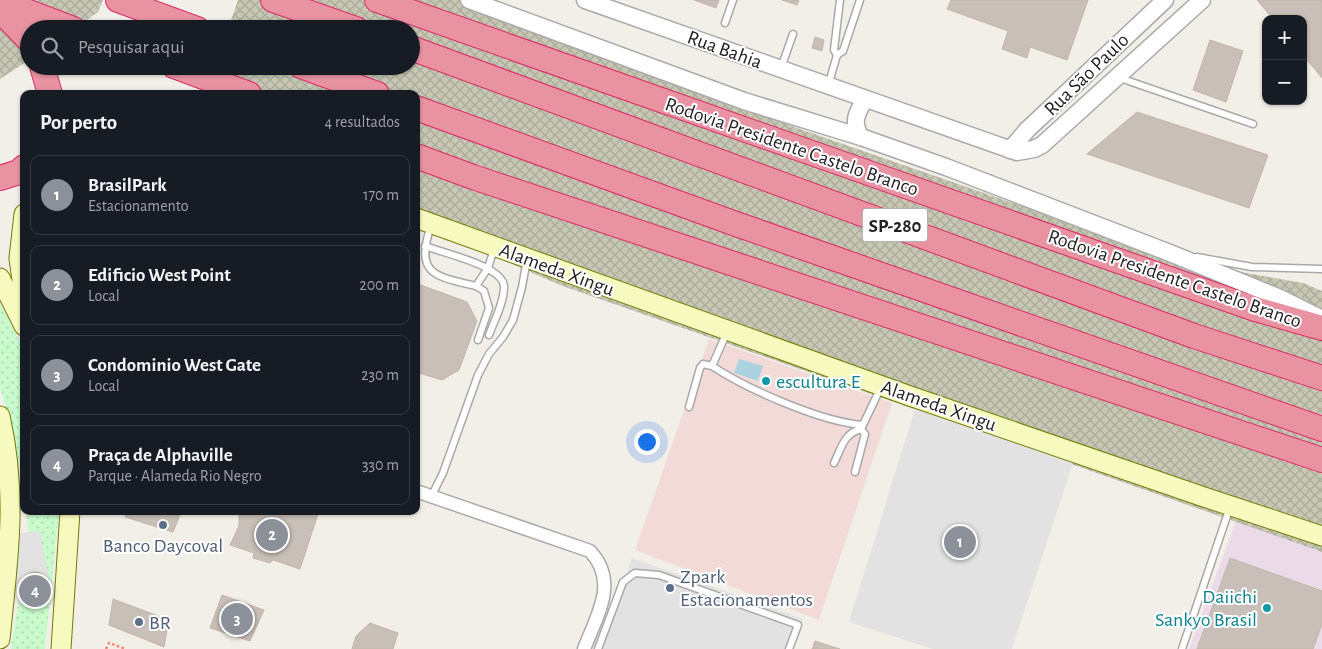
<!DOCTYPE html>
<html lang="pt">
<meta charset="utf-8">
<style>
body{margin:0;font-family:"Alegreya Sans",sans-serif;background:#242831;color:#f1f3f6}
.controls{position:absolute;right:15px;top:15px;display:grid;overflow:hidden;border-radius:10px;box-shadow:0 1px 4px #0004}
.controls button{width:45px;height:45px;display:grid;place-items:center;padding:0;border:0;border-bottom:1px solid #363941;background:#171b24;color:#f1f3f6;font:25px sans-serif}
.you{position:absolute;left:646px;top:441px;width:18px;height:18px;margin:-12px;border:4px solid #fff;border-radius:50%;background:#1a73e8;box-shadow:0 0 0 8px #1a73e833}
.badge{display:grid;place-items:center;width:32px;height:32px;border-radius:50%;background:#8c9099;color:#fff;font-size:16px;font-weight:700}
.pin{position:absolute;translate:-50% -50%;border:2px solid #fff;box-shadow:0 1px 5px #0006}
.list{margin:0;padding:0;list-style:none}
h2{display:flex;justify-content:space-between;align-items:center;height:65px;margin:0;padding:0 20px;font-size:21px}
h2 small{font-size:16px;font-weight:400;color:#9ea1a6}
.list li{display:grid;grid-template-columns:32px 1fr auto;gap:15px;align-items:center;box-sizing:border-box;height:80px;margin:0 10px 10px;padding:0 10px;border:1px solid #363941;border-radius:10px}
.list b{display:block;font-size:19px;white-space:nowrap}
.list p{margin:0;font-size:16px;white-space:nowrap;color:#9ea1a6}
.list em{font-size:16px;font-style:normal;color:#9ea1a6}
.icon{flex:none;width:28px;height:28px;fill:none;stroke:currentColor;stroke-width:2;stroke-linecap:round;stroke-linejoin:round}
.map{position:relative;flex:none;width:1322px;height:649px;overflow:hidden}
.search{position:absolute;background:#171b24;box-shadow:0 1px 4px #0004;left:20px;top:20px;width:400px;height:55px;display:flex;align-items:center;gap:12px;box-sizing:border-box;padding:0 18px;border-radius:28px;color:#9ea1a6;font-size:19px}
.panel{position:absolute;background:#171b24;box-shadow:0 1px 4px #0004;left:20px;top:90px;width:400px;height:425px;border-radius:10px}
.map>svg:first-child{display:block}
.commercial{fill:#f2dad9}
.industrial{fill:#ebdbe8}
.construction{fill:url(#construction-cross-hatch)}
.park{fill:url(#park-dots)}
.parking{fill:#e2e2e2}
.water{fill:#aad3df}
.building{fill:#c7bfb8;stroke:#c4b6ab}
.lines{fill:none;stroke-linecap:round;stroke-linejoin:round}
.service-casing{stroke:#a9a9a9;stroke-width:9}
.minor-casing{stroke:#a9a9a9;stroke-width:15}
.tertiary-casing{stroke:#a9a9a9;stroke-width:19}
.secondary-casing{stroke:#707d05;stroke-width:21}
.motorway-casing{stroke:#dc2a67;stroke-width:26}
.path{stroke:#fa8072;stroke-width:2.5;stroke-dasharray:2.5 2.5;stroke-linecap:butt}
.service{stroke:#fff;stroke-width:6}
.minor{stroke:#fff;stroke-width:12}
.tertiary{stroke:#fff;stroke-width:16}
.secondary{stroke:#f7fabf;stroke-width:19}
.motorway{stroke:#e892a2;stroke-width:24}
.culture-dot{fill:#0f9aa8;stroke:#fff;stroke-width:2}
.service-dot{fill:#5c6f8a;stroke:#fff;stroke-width:2}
.labels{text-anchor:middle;stroke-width:4;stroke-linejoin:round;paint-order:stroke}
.shield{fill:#fff;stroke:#646464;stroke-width:1}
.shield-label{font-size:19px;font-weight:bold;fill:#222}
.street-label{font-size:20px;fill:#222;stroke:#fff}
.culture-label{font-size:20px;fill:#0d838f;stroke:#fff;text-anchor:start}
.service-label{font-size:20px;fill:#4e5e75;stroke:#fff;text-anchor:start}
</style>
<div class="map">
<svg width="1322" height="649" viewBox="0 0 1322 649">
<defs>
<pattern id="construction-cross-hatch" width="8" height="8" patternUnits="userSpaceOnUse" patternTransform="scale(1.25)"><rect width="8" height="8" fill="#c7c7b4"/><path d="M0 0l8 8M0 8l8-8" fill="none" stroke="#abab9a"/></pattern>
<pattern id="park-dots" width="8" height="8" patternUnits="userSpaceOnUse" patternTransform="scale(1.25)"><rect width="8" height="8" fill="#c8facc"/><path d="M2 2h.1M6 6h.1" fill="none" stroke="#acd6af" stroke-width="1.8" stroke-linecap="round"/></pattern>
</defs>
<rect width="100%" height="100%" fill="#f2efe9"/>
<!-- commercial -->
<polygon class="commercial" points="709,339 892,403 819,620 635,550"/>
<!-- industrial -->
<polygon class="industrial" points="1237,518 1322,550 1322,649 1189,649"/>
<!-- construction -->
<g class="construction">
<polygon points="0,0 103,0 98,12 74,29 29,29 29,60 0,79"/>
<polygon points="238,0 473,0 797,128 1007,201 1189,263 1303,283 1322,291 1322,552 560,285 416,222 416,94 204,94 214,66 411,66 411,29 228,29"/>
</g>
<!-- park -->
<g class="park">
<polygon points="0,303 24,350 24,495 21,471 0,386"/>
<polygon points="26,511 59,511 45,649 11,649 29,534"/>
</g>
<!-- parking -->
<g class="parking">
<polygon points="916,406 1073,462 1012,649 933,649 849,622"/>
<polygon points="40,531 52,596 42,591 32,593 26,588 14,591 18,533"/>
<polygon points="632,558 803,619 793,649 601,649"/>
</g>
<!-- water -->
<polygon class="water" points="739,359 763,366 758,381 734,373"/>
<!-- building -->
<g class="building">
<polygon points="694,0 719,0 716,8"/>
<polygon points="782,0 799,0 797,5"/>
<polygon points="951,0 1088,0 1067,60 1030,47 1027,58 1002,49 1008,31 947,9"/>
<polygon points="1257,0 1322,0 1322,78 1303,55 1303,19 1273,19"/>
<polygon points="815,37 824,40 822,51 812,48"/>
<polygon points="1210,40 1243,51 1226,102 1193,90"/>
<polygon points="1137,112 1268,155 1249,208 1087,154"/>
<polygon points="418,284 467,302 477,321 459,370 442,380 416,372"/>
<polygon points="127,511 171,511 180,515 173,532 125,517"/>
<polygon points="239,511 319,511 300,569 273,560 270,563 253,558 254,553 230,545 239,526"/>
<polygon points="1230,558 1322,591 1322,624 1313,649 1197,649"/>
<circle cx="35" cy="583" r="11"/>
<polygon points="222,595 264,610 250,641 210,628"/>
<polygon points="113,599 169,620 164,647 109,625"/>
<polygon points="370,623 398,633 393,649 352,649 356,636"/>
<polygon points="815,641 840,649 812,649"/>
</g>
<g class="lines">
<!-- service casing -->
<g class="service-casing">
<g id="service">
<polyline points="725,23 733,0"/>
<polyline points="837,55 843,51 860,0"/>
<polyline points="781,68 793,34"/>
<polyline points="1120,78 1253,124"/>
<polyline points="828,86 837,55 834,50 840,0"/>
<path d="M431,225C415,274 433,276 476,286L488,268L494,249"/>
<path d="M425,246C443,253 504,266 504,287C504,303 494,321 489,335"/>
<polyline points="1197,257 1252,267 1322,269"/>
<polyline points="476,286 484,291 489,308 478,340"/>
<path d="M727,332L712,366C747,389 821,422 863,425"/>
<polyline points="689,407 700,368 703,364 712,366"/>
<path d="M834,463C841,449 844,433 861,429L881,387"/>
<polyline points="855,472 865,434 861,429"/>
<polyline points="431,497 443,473 478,375 489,354 503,337 513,320 522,287 527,259"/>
<polyline points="598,649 623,582 635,573 659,575 798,625 789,649"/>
<polyline points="1182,649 1230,507"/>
</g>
</g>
<!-- minor casing -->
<g class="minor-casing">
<path id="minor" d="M416,491L590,551C619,582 597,615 584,649"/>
</g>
<!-- tertiary casing -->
<g class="tertiary-casing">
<g id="tertiary">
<polyline points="469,0 744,101 861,137 946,167 1170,253 1280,298 1322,319"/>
<polyline points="585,0 1017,152 1034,149 1042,145 1202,0"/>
<path d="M861,137C851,122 857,113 865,99"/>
<polyline points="1010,150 1027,130 1165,0"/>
</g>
</g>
<!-- secondary casing -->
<g class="secondary-casing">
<g id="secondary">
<polyline points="24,214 19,258 24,295"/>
<polyline points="416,218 907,395 1204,497 1322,536"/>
<polyline points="0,278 24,326"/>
<path d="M0,416C18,495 8,560 0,639"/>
<polyline points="61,649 70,511"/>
</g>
</g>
<!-- motorway casing -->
<g class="motorway-casing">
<g id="motorway">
<polyline points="118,0 197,29"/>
<polyline points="273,0 356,29"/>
<polyline points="377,0 1255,309 1322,328"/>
<polyline points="0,1 73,29"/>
<polyline points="0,10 29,40"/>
<polyline points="411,48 1194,336 1322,378"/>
<polyline points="42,66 50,94"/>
<polyline points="174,66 249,94"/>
<polyline points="301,66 377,94"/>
<polyline points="416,108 736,224 1322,429"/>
<polyline points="416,156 473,177 1322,460"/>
<polyline points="0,178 19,172 24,167"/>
</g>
</g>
<!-- path -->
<polyline class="path" points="106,649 109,643 126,649"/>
<!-- service -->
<use href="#service" class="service"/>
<!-- minor -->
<use href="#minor" class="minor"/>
<!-- tertiary -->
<use href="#tertiary" class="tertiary"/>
<!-- secondary -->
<use href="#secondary" class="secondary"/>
<!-- motorway -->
<use href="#motorway" class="motorway"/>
</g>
<!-- markers -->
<g class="culture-dot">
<circle cx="766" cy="381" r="5"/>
<circle cx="1267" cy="608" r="5"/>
</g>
<g class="service-dot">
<circle cx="163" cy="525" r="5"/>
<circle cx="670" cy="588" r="5"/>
<circle cx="139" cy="622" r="5"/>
</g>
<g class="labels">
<!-- shield labels -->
<rect class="shield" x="862.5" y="208.5" width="65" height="33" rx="4"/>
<g class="shield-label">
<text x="895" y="232">SP-280</text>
</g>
<!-- street labels -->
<g class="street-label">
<text transform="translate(725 49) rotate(20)" y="7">Rua Bahia</text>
<text transform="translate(1086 74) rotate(-44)" y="7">Rua São Paulo</text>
<text transform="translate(792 146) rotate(19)" y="7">Rodovia Presidente Castelo Branco</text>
<text transform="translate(557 269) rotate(20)" y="7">Alameda Xingu</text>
<text transform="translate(1175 278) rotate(19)" y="7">Rodovia Presidente Castelo Branco</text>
<text transform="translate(939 405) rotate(19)" y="7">Alameda Xingu</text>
</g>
<!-- culture labels -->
<g class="culture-label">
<text x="776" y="388">escultura E</text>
<text x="1257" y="603" text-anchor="end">Daiichi<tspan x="1257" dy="23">Sankyo Brasil</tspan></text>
</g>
<!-- service labels -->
<g class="service-label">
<text x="163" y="552" text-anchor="middle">Banco Daycoval</text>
<text x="680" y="583">Zpark<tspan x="680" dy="23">Estacionamentos</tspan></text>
<text x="149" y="629">BR</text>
</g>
</g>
</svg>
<div class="controls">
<button>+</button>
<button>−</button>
</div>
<div class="you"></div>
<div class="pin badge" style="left:960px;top:542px">1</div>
<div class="pin badge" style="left:272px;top:535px">2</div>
<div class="pin badge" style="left:237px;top:619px">3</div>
<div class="pin badge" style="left:35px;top:591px">4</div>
<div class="search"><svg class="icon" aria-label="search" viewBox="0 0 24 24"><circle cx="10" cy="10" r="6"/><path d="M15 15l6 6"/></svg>Pesquisar aqui</div>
<section class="panel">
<h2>Por perto<small>4 resultados</small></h2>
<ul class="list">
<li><span class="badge">1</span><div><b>BrasilPark</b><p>Estacionamento</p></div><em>170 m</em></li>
<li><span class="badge">2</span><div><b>Edificio West Point</b><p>Local</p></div><em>200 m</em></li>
<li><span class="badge">3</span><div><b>Condominio West Gate</b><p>Local</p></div><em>230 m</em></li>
<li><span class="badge">4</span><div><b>Praça de Alphaville</b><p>Parque · Alameda Rio Negro</p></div><em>330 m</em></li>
</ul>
</section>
</div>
